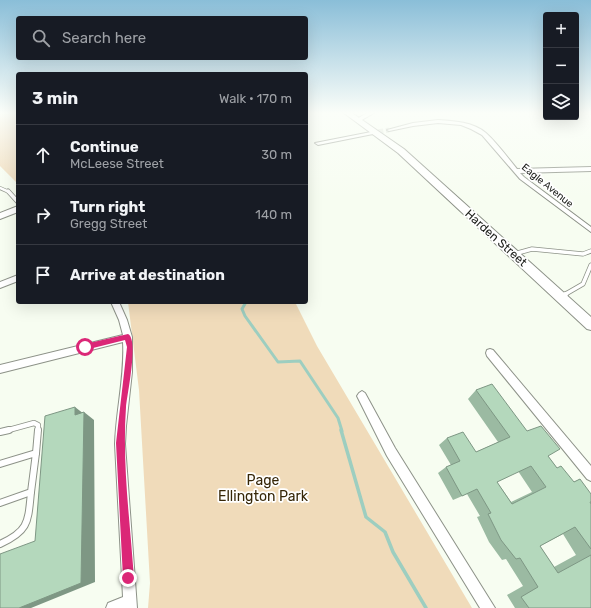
<!DOCTYPE html>
<meta charset="utf-8">
<style>
body{margin:0;font-family:Rubik,sans-serif;background:#20242c;color:#f1f3f6}
.controls{position:absolute;right:12px;top:12px;display:grid;overflow:hidden;border-radius:4px;box-shadow:0 4px 16px #0002}
.controls button{width:36px;height:36px;display:grid;place-items:center;padding:0;border:0;border-bottom:1px solid #363941;background:#171b24;color:#f1f3f6;font:20px sans-serif}
.stop{position:absolute;width:12px;height:12px;margin:-9px;border:3px solid #db2777;border-radius:50%;background:#fff}
.stop.end{background:#db2777;border-color:#fff;box-shadow:0 1px 4px #0008}
.list{margin:0;padding:0;list-style:none}
h2{display:flex;justify-content:space-between;align-items:center;height:52px;margin:0;padding:0 16px;font-size:17px}
h2 small{font-size:13px;font-weight:400;color:#9ea1a6}
.list li{display:grid;grid-template-columns:26px 1fr auto;gap:12px;align-items:center;box-sizing:border-box;height:60px;padding:0 16px;border-top:1px solid #363941}
.list b{display:block;font-size:15px;white-space:nowrap}
.list p{margin:0;font-size:13px;white-space:nowrap;color:#9ea1a6}
.list em{font-size:13px;font-style:normal;color:#9ea1a6}
.icon{flex:none;width:22px;height:22px;fill:none;stroke:currentColor;stroke-width:2;stroke-linecap:round;stroke-linejoin:round}
.map{position:relative;flex:none;width:591px;height:608px;overflow:hidden}
.search{position:absolute;background:#171b24;box-shadow:0 4px 16px #0002;left:16px;top:16px;width:292px;height:44px;display:flex;align-items:center;gap:10px;box-sizing:border-box;padding:0 14px;border-radius:4px;color:#9ea1a6;font-size:15px}
.panel{position:absolute;background:#171b24;box-shadow:0 4px 16px #0002;left:16px;top:72px;width:292px;height:232px;border-radius:4px}
.map>svg:first-child{display:block}
.green{fill:#f0dbba}
.lines{fill:none;stroke-linecap:round;stroke-linejoin:round}
.stream-far1{stroke:#9dcec0;stroke-width:3}
.stream{stroke:#9dcec0;stroke-width:3.5}
.minor-tunnel{stroke:#d6dcd1;stroke-width:5;stroke-dasharray:5 2.5;stroke-linecap:butt}
.service-far3-casing{stroke:#8d9288;stroke-width:4}
.service-far2-casing{stroke:#8d9288;stroke-width:5}
.service-far1-casing{stroke:#8d9288;stroke-width:6}
.service-casing{stroke:#8d9288;stroke-width:8}
.minor-casing{stroke:#8d9288;stroke-width:2}
.tertiary-casing{stroke:#8d9288;stroke-width:2}
.secondary-casing{stroke:#8d9288;stroke-width:2}
.service-far3{stroke:#fff;stroke-width:2.5}
.service-far2{stroke:#fff;stroke-width:3.5}
.service-far1{stroke:#fff;stroke-width:4.5}
.service{stroke:#fff;stroke-width:6}
.minor{fill:#fff;fill-rule:evenodd}
.tertiary{fill:#fff;fill-rule:evenodd}
.secondary{fill:#fff;fill-rule:evenodd}
.wall{fill:#9bbaa2;fill-rule:evenodd}
.shaded-wall{fill:#7e9784}
.building{fill:#b4d8bc;stroke:#7e9784;fill-rule:evenodd}
.route{fill:#db2777}
.labels{text-anchor:middle;stroke-width:3.5;stroke-linejoin:round;paint-order:stroke}
.far-street-label{font-size:10px;fill:#1c1e1a;stroke:#fff}
.street-label{font-size:12px;fill:#1c1e1a;stroke:#fff}
.near-park-label{font-size:14px;fill:#362607;stroke:#fff}
</style>
<div class="map">
<svg width="591" height="608" viewBox="0 0 591 608">
<rect width="100%" height="100%" fill="#f7fdf1"/>
<!-- green -->
<g class="green">
<polygon points="0,113 18,113 18,184 0,166"/>
<polygon points="128,302 295,302 317,346 472,608 148,608 150,583 139,390"/>
</g>
<g class="lines">
<!-- stream-far1 -->
<polyline class="stream-far1" points="246,302 242,309 245,316 278,362 300,361 338,418 342,431"/>
<!-- stream -->
<polyline class="stream" points="341,430 366,517 385,532 393,552 426,608"/>
<!-- minor-tunnel -->
<polyline class="minor-tunnel" points="371,133 389,130"/>
<!-- service-far3 casing -->
<g class="service-far3-casing">
<polyline id="service-far3" points="0,188 9,192"/>
</g>
<!-- service-far2 casing -->
<g class="service-far2-casing">
<g id="service-far2">
<polyline points="8,191 18,202"/>
<polyline points="514,254 532,249 583,254 591,251"/>
<polyline points="564,295 583,284 591,265"/>
</g>
</g>
<!-- service-far1 casing -->
<g class="service-far1-casing">
<g id="service-far1">
<polyline points="561,297 566,294"/>
<polyline points="5,431 34,423 38,425 38,431"/>
</g>
</g>
<!-- service casing -->
<g class="service-casing">
<g id="service">
<polyline points="0,432 9,430"/>
<polyline points="36,453 38,430"/>
<polyline points="0,464 36,453 31,492 0,503"/>
<path d="M0,544C29,531 28,522 31,492"/>
</g>
</g>
<!-- minor casing -->
<g class="minor-casing">
<g id="minor">
<path d="M438,120C454,121 473,122 486,133C497,143 508,158 517,169L591,167V171L520,173L524,177L591,227V232L520,179L482,135L471,129L461,125L438,123L413,126L389,131L387,130L413,123Z"/>
<polygon points="371,132 373,132 373,134 318,145 315,143"/>
<polygon points="18,275 18,281 0,288 0,282"/>
<path d="M111,302H119L127,320L132,337V372L126,426L125,444L137,608H106L108,603L123,597L115,444C116,410 125,376 123,342L0,373V365L123,335L119,320Z"/>
<polygon points="490,349 493,350 591,466 591,481 587,479 487,356 486,353 487,350"/>
<polygon points="362,391 365,393 395,448 495,608 480,608 387,456 357,396 359,393"/>
</g>
</g>
<!-- tertiary casing -->
<g class="tertiary-casing">
<polygon id="tertiary" points="367,113 374,113 360,121 355,120"/>
</g>
<!-- secondary casing -->
<g class="secondary-casing">
<g id="secondary">
<polygon points="344,113 352,113 404,149 591,317 591,330 587,329 398,153"/>
<polygon points="18,206 18,212 0,219 0,213"/>
</g>
</g>
<!-- service-far3 -->
<use href="#service-far3" class="service-far3"/>
<!-- service-far2 -->
<use href="#service-far2" class="service-far2"/>
<!-- service-far1 -->
<use href="#service-far1" class="service-far1"/>
<!-- service -->
<use href="#service" class="service"/>
<!-- minor -->
<use href="#minor" class="minor"/>
<!-- tertiary -->
<use href="#tertiary" class="tertiary"/>
<!-- secondary -->
<use href="#secondary" class="secondary"/>
</g>
<!-- wall -->
<path class="wall" d="M476,390L527,431L548,456L557,468L573,482L580,479L591,504V608H515L507,595L523,586L506,559L502,560L489,542L477,517L480,516L467,494L453,500L438,473L446,467L451,465L439,445L447,438L476,452L498,442L468,399ZM518,471L532,492L511,502L497,482ZM563,534L576,555L554,567L540,546Z"/>
<!-- shaded-wall -->
<polygon class="shaded-wall" points="75,407 84,414 84,412 94,420 95,582 31,608 19,608 75,415"/>
<!-- building -->
<g class="building">
<path d="M492,384L527,431L541,426L560,449L548,456L557,468L561,466L574,482L580,479L591,494V502H590L591,504V549L575,527L540,546L558,573L591,555V608H529L521,597L538,587L520,558L516,559L501,540L488,514L491,513L477,489L462,496L446,467L460,461L447,438L463,432L476,452L510,437L476,390ZM531,466L546,487L512,504L497,482Z"/>
<polygon points="75,407 75,415 84,412 81,583 19,608 0,608 0,554 35,541 45,416"/>
</g>
<!-- sky -->
<linearGradient id="sky" x2="0" y2="1"><stop stop-color="#8abed8"/><stop offset="0.57" stop-color="#fbfef9"/><stop offset="1" stop-color="#fbfef9" stop-opacity="0"/></linearGradient>
<rect width="591" height="198" fill="url(#sky)"/>
<!-- route -->
<path class="route" d="M128,334C139,339 127,395 126,407C122,464 130,521 134,578L132,582L128,583L125,582L123,578L116,443L127,347L125,340L85,350L82,347L85,344Z"/>
<g class="labels">
<!-- far-street labels -->
<g class="far-street-label">
<text transform="translate(548 185) rotate(39)" y="4">Eagle Avenue</text>
</g>
<!-- street labels -->
<g class="street-label">
<text transform="translate(496 238) rotate(42)" y="4">Harden Street</text>
</g>
<!-- near-park labels -->
<g class="near-park-label">
<text x="263" y="485">Page<tspan x="263" dy="16">Ellington Park</tspan></text>
</g>
</g>
</svg>
<div class="controls">
<button>+</button>
<button>−</button>
<button><svg class="icon" aria-label="layers" viewBox="0 0 24 24"><path d="M12 4l9 5-9 5-9-5zM3 14l9 5 9-5"/></svg></button>
</div>
<div class="stop" style="left:85px;top:347px"></div>
<div class="stop end" style="left:128px;top:578px"></div>
<div class="search"><svg class="icon" aria-label="search" viewBox="0 0 24 24"><circle cx="10" cy="10" r="6"/><path d="M15 15l6 6"/></svg>Search here</div>
<section class="panel">
<h2>3 min<small>Walk · 170 m</small></h2>
<ul class="list">
<li><svg class="icon" aria-label="ahead" viewBox="0 0 24 24"><path d="M12 20V5M6 11l6-6 6 6"/></svg><div><b>Continue</b><p>McLeese Street</p></div><em>30 m</em></li>
<li><svg class="icon" aria-label="right" viewBox="0 0 24 24"><path d="M7 20v-9h11M14 6l5 5-5 5"/></svg><div><b>Turn right</b><p>Gregg Street</p></div><em>140 m</em></li>
<li><svg class="icon" aria-label="arrive" viewBox="0 0 24 24"><path d="M6 21V4h12l-3 4 3 4H6"/></svg><div><b>Arrive at destination</b></div></li>
</ul>
</section>
</div>
